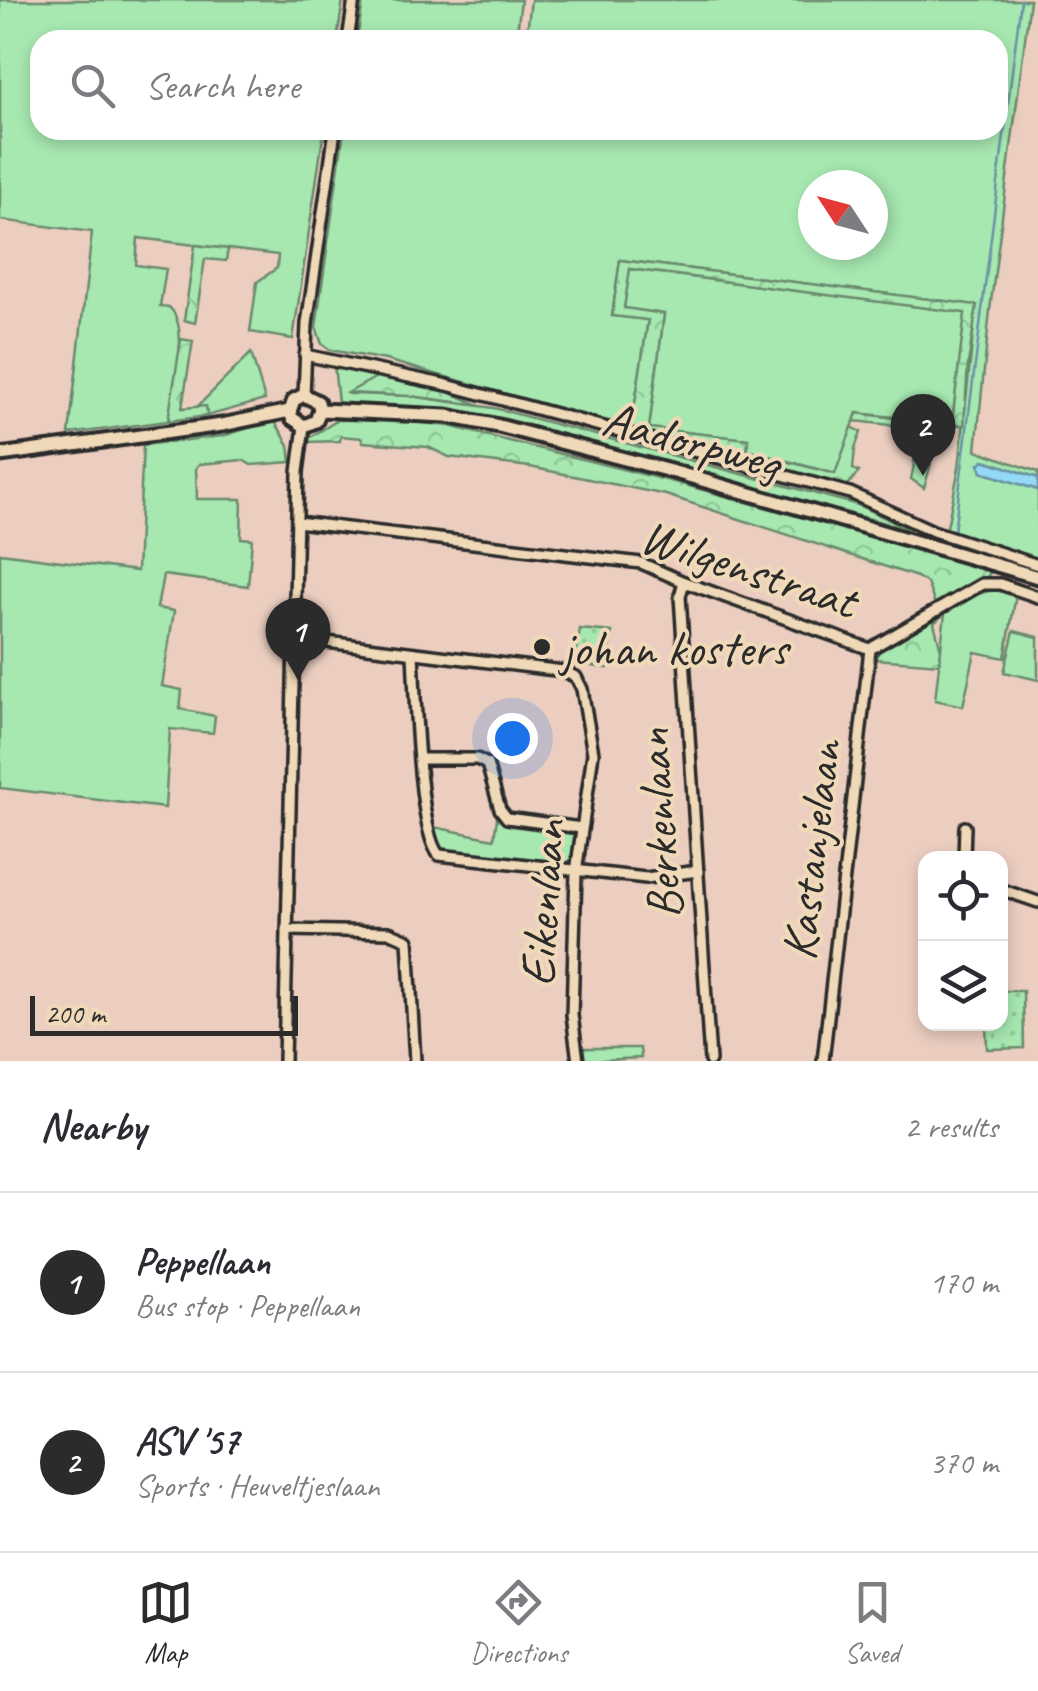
<!DOCTYPE html>
<meta charset="utf-8">
<style>
body{margin:0;font-family:Caveat,sans-serif;background:#f2f2f3;color:#2b2b33}
.controls{position:absolute;right:30px;bottom:30px;display:grid;overflow:hidden;border-radius:20px;box-shadow:0 5px 15px #0003}
.controls button{width:90px;height:90px;display:grid;place-items:center;padding:0;border:0;border-bottom:2px solid #e1e1e2;background:#fff;color:#2b2b33;font:50px sans-serif}
.compass{position:absolute;left:798px;top:170px;width:90px;height:90px;border-radius:50%;background:#fff;box-shadow:0 5px 15px #0003;rotate:306deg}
.scale{position:absolute;left:30px;bottom:25px;width:268px;box-sizing:border-box;padding-left:10px;border:5px solid #2b2b2b;border-top:0;font-size:28px;line-height:35px;white-space:nowrap;color:#2b2b2b;-webkit-text-stroke:8px #f0d9b8;paint-order:stroke}
.you{position:absolute;left:512px;top:738px;width:35px;height:35px;margin:-25px;border:8px solid #fff;border-radius:50%;background:#1a73e8;box-shadow:0 0 0 15px #1a73e833}
.badge{display:grid;place-items:center;width:65px;height:65px;border-radius:50%;background:#2b2b2b;color:#fff;font-size:32px;font-weight:700}
.pin{position:absolute;translate:-50% -82px;filter:drop-shadow(0 2px 5px #0008)}
.pin::after{content:'';position:absolute;top:52px;width:35px;height:30px;background:inherit;clip-path:polygon(0 0,100% 0,50% 100%)}
.list{margin:0;padding:0;list-style:none}
h2{display:flex;justify-content:space-between;align-items:center;height:130px;margin:0;padding:0 40px;font-size:42px}
h2 small{font-size:32px;font-weight:400;color:#7c7c81}
.list li{display:grid;grid-template-columns:65px 1fr auto;gap:30px;align-items:center;box-sizing:border-box;height:180px;padding:0 40px;border-top:2px solid #e1e1e2}
.list b{display:block;font-size:38px;white-space:nowrap}
.list p{margin:0;font-size:32px;white-space:nowrap;color:#7c7c81}
.list em{font-size:32px;font-style:normal;color:#7c7c81}
.icon{flex:none;width:55px;height:55px;fill:none;stroke:currentColor;stroke-width:2;stroke-linecap:round;stroke-linejoin:round}
.map{position:relative;flex:none;width:1038px;height:1061px;overflow:hidden}
.search{position:absolute;background:#fff;box-shadow:0 5px 15px #0003;left:30px;right:30px;top:30px;height:110px;display:flex;align-items:center;gap:25px;box-sizing:border-box;padding:0 35px;border-radius:30px;color:#7c7c81;font-size:38px}
.sheet{height:490px;background:#fff}
nav{display:flex;justify-content:space-around;align-items:center;box-sizing:border-box;height:140px;border-top:2px solid #e1e1e2;background:#fff;font-size:28px;color:#7c7c81}
nav a{display:grid;justify-items:center;gap:5px}
nav .on{color:#2b2b2b}
.map>svg:first-child{display:block}
.grass{fill:#a7e8b1;stroke:#698a6e;stroke-width:2.5;fill-rule:evenodd}
.forest{fill:url(#forest-crowns);stroke:#698a6e;stroke-width:2.5}
.park{fill:url(#park-dots);stroke:#698a6e;stroke-width:2.5}
.water{fill:#94d9f5;stroke:#6a93a4;stroke-width:2.5}
.lines{fill:none;stroke-linecap:round;stroke-linejoin:round}
.stream{stroke:#6a93a4;stroke-width:2.5}
.minor-casing{stroke:#2b2b2b;stroke-width:16}
.major-casing{stroke:#2b2b2b;stroke-width:19}
.minor{stroke:#f0d9b8;stroke-width:9}
.major{stroke:#f0d9b8;stroke-width:11}
.poi-dot{fill:#2b2b2b;stroke:#f0d9b8;stroke-width:4}
.labels{text-anchor:middle;stroke-width:8;stroke-linejoin:round;paint-order:stroke}
.street-label{font-size:50px;fill:#2b2b2b;stroke:#f0d9b8}
.poi-label{font-size:50px;fill:#2b2b2b;stroke:#f0d9b8;text-anchor:start}
</style>
<div class="map">
<svg width="1038" height="1061" viewBox="0 0 1038 1061">
<defs>
<pattern id="forest-crowns" width="20" height="18" patternUnits="userSpaceOnUse" patternTransform="scale(2.5)"><rect width="20" height="18" fill="#a7e8b1"/><path d="M2 6a3 3 0 1 1 6 0M12 15a3 3 0 1 1 6 0" fill="none" stroke="#90c798"/></pattern>
<pattern id="park-dots" width="8" height="8" patternUnits="userSpaceOnUse" patternTransform="scale(2.5)"><rect width="8" height="8" fill="#a7e8b1"/><path d="M2 2h.1M6 6h.1" fill="none" stroke="#90c798" stroke-width="1.8" stroke-linecap="round"/></pattern>
</defs>
<rect width="100%" height="100%" fill="#eccec1"/>
<filter id="ink" filterUnits="userSpaceOnUse"><feTurbulence type="fractalNoise" baseFrequency=".01" numOctaves="2"/><feDisplacementMap in="SourceGraphic" scale="20" xChannelSelector="R" yChannelSelector="G"/><feConvolveMatrix kernelMatrix="1 2 1 2 8 2 1 2 1" color-interpolation-filters="sRGB"/></filter>
<g filter="url(#ink)">
<!-- grass -->
<g class="grass">
<path d="M0,0H343L337,40H40V130H324L293,339L250,332L257,282L277,268L278,255L138,238L136,265L166,269L160,306L169,307C192,328 172,393 168,421L69,434L92,232L0,220Z"/>
<polygon points="363,0 521,0 516,40 357,40"/>
<path d="M531,0H1030L990,310L976,450L1038,472V478L988,461L982,472L1038,490V560L946,532L959,468L976,305L620,260L612,316L648,320L631,429L386,360L330,350L322,344L316,327L344,130H998V40H526ZM813,185H873V245H813Z"/>
<polygon points="629,269 966,313 952,423 857,413 836,474 747,450 748,439 649,428 664,314 624,308"/>
<polygon points="251,353 265,400 207,416 206,407 197,407"/>
<polygon points="334,365 380,375 351,394 410,396 494,408 858,505 911,530 492,416 442,408 338,403"/>
<polygon points="274,420 289,445 291,462 251,465 243,460 199,464 196,468 197,499 242,499 241,538 252,539 248,586 163,575 157,608 174,611 162,686 182,690 180,709 215,716 213,733 170,729 165,808 0,788 0,553 137,571 143,445 223,436"/>
<polygon points="996,589 1016,595 1005,658 975,652 963,706 935,700 945,613 978,594"/>
<polygon points="1014,631 1038,637 1038,680 1004,672"/>
<polygon points="497,818 511,826 573,834 576,836 573,859 567,862 451,852 438,846 434,827 494,839"/>
</g>
<!-- forest -->
<g class="forest">
<polygon points="195,245 228,249 226,261 205,259 195,323 184,320"/>
<polygon points="620,260 977,305 968,364 964,426 952,423 965,313 630,269 624,308 664,314 649,428 748,439 747,451 835,474 852,427 861,432 855,448 853,469 859,472 847,486 631,429 648,320 612,316"/>
<polygon points="181,339 193,341 182,408 206,406 207,416 168,421"/>
<polygon points="380,375 449,392 479,405 410,396 348,393"/>
<path d="M857,413L931,423L927,462L931,464L924,488L911,479C925,420 902,427 854,421Z"/>
<polygon points="338,420 400,420 449,426 674,482 992,570 984,581 936,607 927,583 917,577 666,495 530,467 449,457 428,447 363,442 362,438 341,436 340,441 307,442 309,438"/>
<polygon points="945,613 934,623 941,650 939,664 874,659 879,652"/>
<polygon points="580,1048 640,1048 641,1058 581,1061"/>
</g>
<!-- park -->
<g class="park">
<polygon points="580,629 612,632 608,668 575,664"/>
<polygon points="1001,991 1023,991 1024,1048 987,1049 986,1024 1000,1024"/>
</g>
<!-- water -->
<polygon class="water" points="984,460 1038,478 1038,490 982,472 979,464"/>
<g class="lines">
<!-- stream -->
<polyline class="stream" points="954,532 1021,0"/>
<!-- minor casing -->
<g class="minor-casing">
<g id="minor">
<polyline points="348,40 354,0"/>
<polyline points="305,355 447,385 850,493 933,531 1038,565"/>
<polyline points="304,395 307,324 335,130"/>
<polyline points="297,522 641,563 684,582 870,649"/>
<polyline points="684,582 680,596 710,1061"/>
<polyline points="294,638 563,671 576,677 582,689 593,753 576,872 572,1015 578,1061"/>
<polyline points="870,649 982,584 1000,584 1038,597"/>
<path d="M413,653C415,689 418,833 439,855L646,878L698,871"/>
<polyline points="419,759 477,759 487,764 500,809 507,818 581,828"/>
<polyline points="964,858 965,827"/>
<polyline points="1000,889 1038,902"/>
<polyline points="287,930 389,932 408,940 415,1061"/>
<polyline points="284,1061 298,472 304,426"/>
<polyline points="823,1061 870,649"/>
</g>
</g>
<!-- major casing -->
<g class="major-casing">
<g id="major">
<polyline points="320,410 447,416 499,426 678,473 1038,577"/>
<polyline points="290,411 294,400 304,395 318,402 320,410"/>
<polyline points="290,411 292,418 304,426 316,421 320,410"/>
<polyline points="0,455 222,425 290,411"/>
</g>
</g>
<!-- minor -->
<use href="#minor" class="minor"/>
<!-- major -->
<use href="#major" class="major"/>
</g>
</g>
<!-- markers -->
<circle class="poi-dot" cx="542" cy="647" r="10"/>
<g class="labels">
<!-- street labels -->
<g class="street-label">
<text transform="translate(692 439) rotate(15)" y="18">Aadorpweg</text>
<text transform="translate(749 567) rotate(18)" y="18">Wilgenstraat</text>
<text transform="translate(657 824) rotate(-94)" y="18">Berkenlaan</text>
<text transform="translate(810 850) rotate(-83)" y="18">Kastanjelaan</text>
<text transform="translate(541 903) rotate(-86)" y="18">Eikenlaan</text>
</g>
<!-- poi labels -->
<g class="poi-label">
<text x="562" y="665">johan kosters</text>
</g>
</g>
</svg>
<div class="controls">
<button><svg class="icon" aria-label="locate" viewBox="0 0 24 24"><circle cx="12" cy="12" r="6"/><path d="M12 2v4M12 18v4M2 12h4M18 12h4"/></svg></button>
<button><svg class="icon" aria-label="layers" viewBox="0 0 24 24"><path d="M12 4l9 5-9 5-9-5zM3 14l9 5 9-5"/></svg></button>
</div>
<svg class="compass" viewBox="-18 -18 36 36"><path d="M0-13l5 13h-10z" fill="#e53935"/><path d="M0 13l5-13h-10z" fill="#7c7c81"/></svg>
<div class="scale">200 m</div>
<div class="you"></div>
<div class="pin badge" style="left:298px;top:680px">1</div>
<div class="pin badge" style="left:923px;top:476px">2</div>
<div class="search"><svg class="icon" aria-label="search" viewBox="0 0 24 24"><circle cx="10" cy="10" r="6"/><path d="M15 15l6 6"/></svg>Search here</div>
</div>
<section class="sheet">
<h2>Nearby<small>2 results</small></h2>
<ul class="list">
<li><span class="badge">1</span><div><b>Peppellaan</b><p>Bus stop · Peppellaan</p></div><em>170 m</em></li>
<li><span class="badge">2</span><div><b>ASV '57</b><p>Sports · Heuveltjeslaan</p></div><em>370 m</em></li>
</ul>
</section>
<nav>
<a class="on"><svg class="icon" aria-label="map" viewBox="0 0 24 24"><path d="M3 6l6-2 6 2 6-2v14l-6 2-6-2-6 2zM9 4v14M15 6v14"/></svg>Map</a>
<a><svg class="icon" aria-label="directions" viewBox="0 0 24 24"><path d="M12 3l9 9-9 9-9-9zM9 14v-3h6M13 9l2 2-2 2"/></svg>Directions</a>
<a><svg class="icon" aria-label="saved" viewBox="0 0 24 24"><path d="M7 4h10v16l-5-4-5 4z"/></svg>Saved</a>
</nav>
